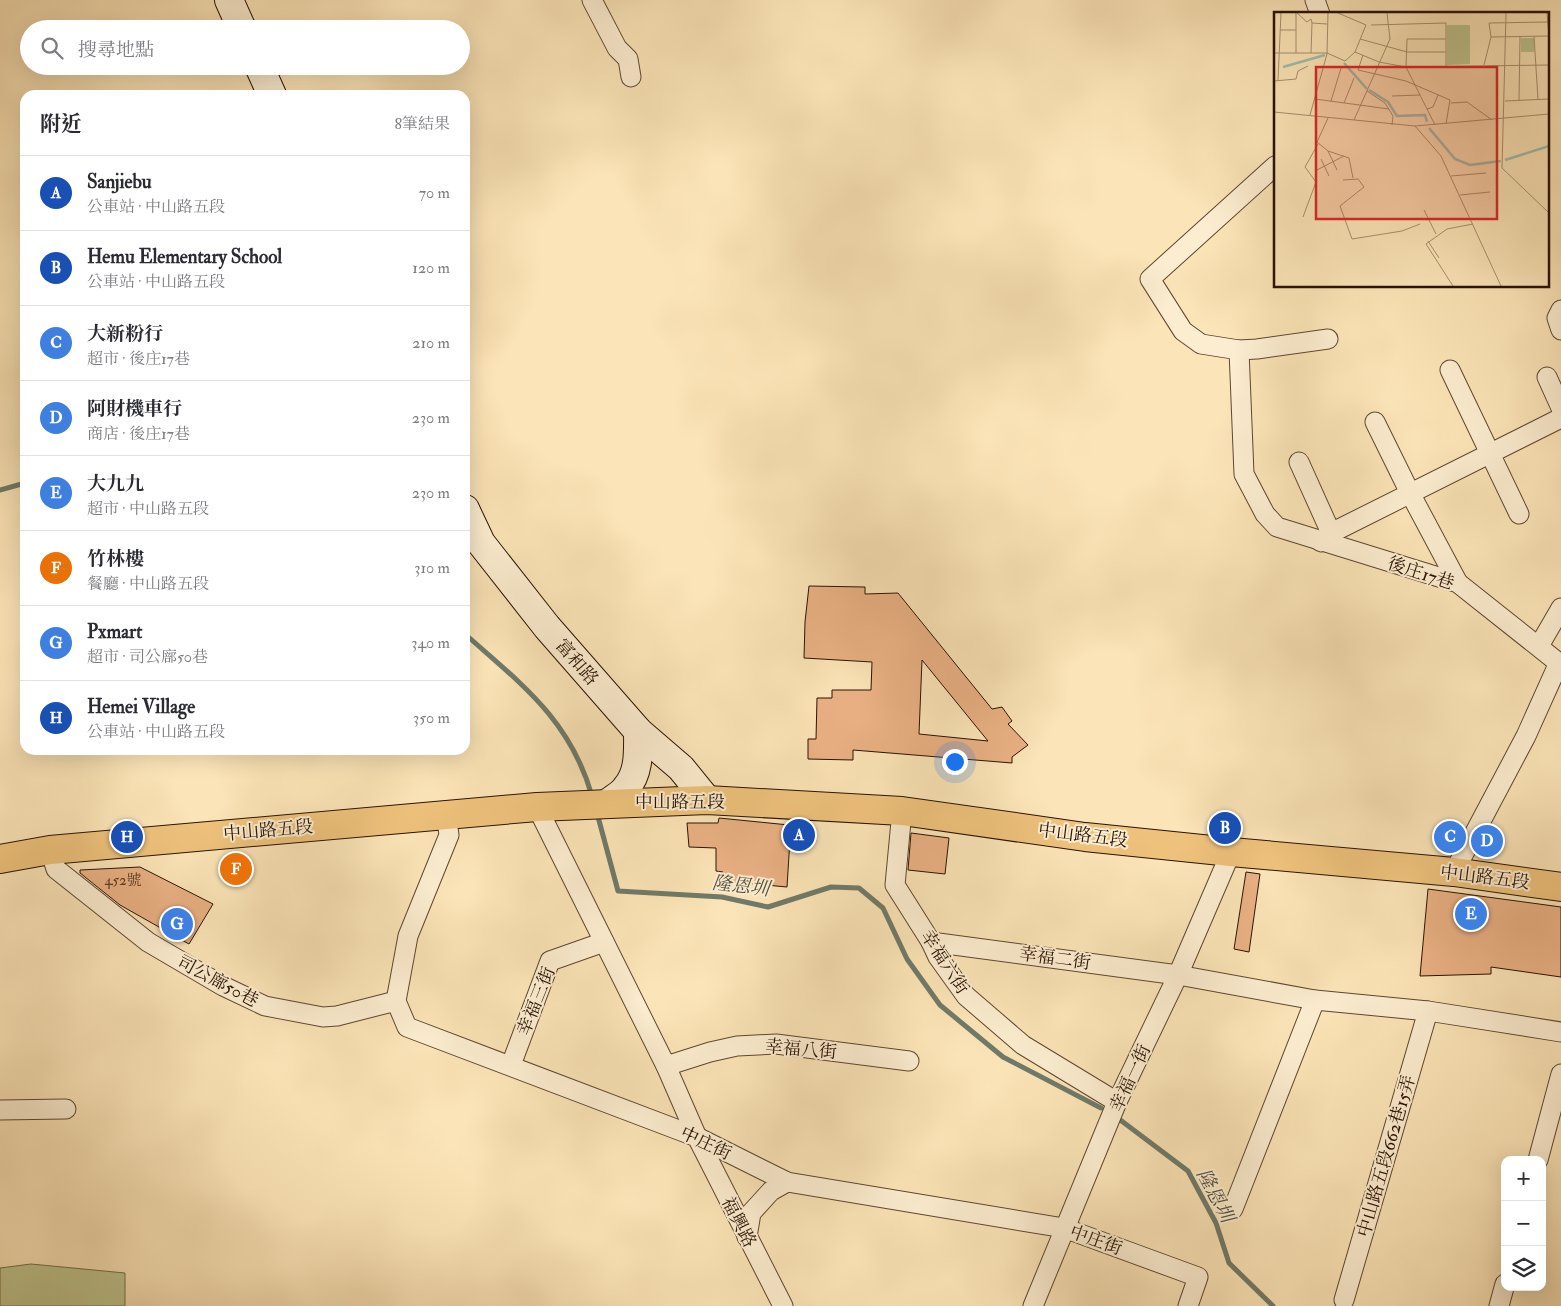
<!DOCTYPE html>
<html lang="zh-TW">
<meta charset="utf-8">
<style>
body{margin:0;font-family:"IM FELL Double Pica","Noto Serif TC",serif;background:#f2f2f3;color:#2b2b33}
.controls{position:absolute;right:15px;bottom:15px;display:grid;overflow:hidden;border-radius:10px;box-shadow:0 5px 20px #0002}
.controls button{width:45px;height:45px;display:grid;place-items:center;padding:0;border:0;border-bottom:1px solid #e1e1e2;background:#fff;color:#2b2b33;font:25px sans-serif}
.you{position:absolute;left:954px;top:761px;width:18px;height:18px;margin:-12px;border:4px solid #fff;border-radius:50%;background:#1a73e8;box-shadow:0 0 0 8px #1a73e833}
.badge{display:grid;place-items:center;width:32px;height:32px;border-radius:50%;background:#0f766e;color:#fff;font-size:16px;font-weight:700}
.pin{position:absolute;translate:-50% -50%;border:2px solid #fff;box-shadow:0 1px 5px #0006}
.list{margin:0;padding:0;list-style:none}
h2{display:flex;justify-content:space-between;align-items:center;height:65px;margin:0;padding:0 20px;font-size:21px}
h2 small{font-size:16px;font-weight:400;color:#7c7c81}
.list li{display:grid;grid-template-columns:32px 1fr auto;gap:15px;align-items:center;box-sizing:border-box;height:75px;padding:0 20px;border-top:1px solid #e1e1e2}
.list b{display:block;font-size:19px;white-space:nowrap}
.list p{margin:0;font-size:16px;white-space:nowrap;color:#7c7c81}
.list em{font-size:16px;font-style:normal;color:#7c7c81}
.icon{flex:none;width:28px;height:28px;fill:none;stroke:currentColor;stroke-width:2;stroke-linecap:round;stroke-linejoin:round}
.map{position:relative;flex:none;width:1561px;height:1306px;overflow:hidden}
.search{position:absolute;background:#fff;box-shadow:0 5px 20px #0002;left:20px;top:20px;width:450px;height:55px;display:flex;align-items:center;gap:12px;box-sizing:border-box;padding:0 18px;border-radius:28px;color:#7c7c81;font-size:19px}
.panel{position:absolute;background:#fff;box-shadow:0 5px 20px #0002;left:20px;top:90px;width:450px;height:665px;border-radius:15px}
.map>svg:first-child{display:block}
.green{fill:#bec48e;stroke:#746b48}
.lines{fill:none;stroke-linecap:round;stroke-linejoin:round}
.stream{stroke:#707a69;stroke-width:5}
.building{fill:#eab184;stroke:#291203;fill-rule:evenodd}
.street-casing{stroke:#5e4630;stroke-width:21}
.secondary-casing{stroke:#291203;stroke-width:30}
.primary-casing{stroke:#291203;stroke-width:30}
.street{stroke:#fcedd0;stroke-width:19}
.secondary{stroke:#fcedd0;stroke-width:28}
.primary{stroke:#eec27c;stroke-width:28}
.labels{text-anchor:middle;stroke-width:4;stroke-linejoin:round;paint-order:stroke}
.number-label{font-size:15px;fill:#593a23}
.street-label{font-size:18px;fill:#291203;stroke:#fcedd0}
.water-label{font-size:19px;font-style:italic;fill:#524f3e;stroke:#fcedd0}
.inset-river{fill:none;stroke:#9fbfad;stroke-width:2.5}
.inset-road{fill:none;stroke:#a7906f;stroke-width:1}
.view{fill:#d62828;fill-opacity:0.15;stroke:#d62828;stroke-width:2.5}
.inset-edge{fill:none;stroke:#291203;stroke-width:2.5}
</style>
<div class="map">
<svg width="1561" height="1306" viewBox="0 0 1561 1306">
<rect width="100%" height="100%" fill="#fbe4b7"/>
<filter id="stains"><feTurbulence type="fractalNoise" baseFrequency=".004" numOctaves="4"/><feColorMatrix values="0 0 0 0 .2 0 0 0 0 .09 0 0 0 0 .02 0 0 0 .5 -.17"/></filter>
<radialGradient id="worn" r=".72"><stop offset=".6" stop-color="#630" stop-opacity="0"/><stop offset="1" stop-color="#630" stop-opacity=".3"/></radialGradient>
<!-- green -->
<polygon class="green" points="31,1264 125,1273 125,1306 0,1306 0,1268"/>
<g class="lines">
<!-- stream -->
<g class="stream">
<polyline points="0,490 25,483"/>
<path d="M465,634C521,684 570,719 592,796"/>
<polyline points="597,813 618,891 722,897 768,907 831,887 859,888 883,908 907,959 940,1005 1003,1057 1101,1108"/>
<polyline points="1115,1116 1188,1171 1216,1223 1229,1263 1273,1306"/>
</g>
</g>
<!-- building -->
<g class="building">
<path d="M809,586L865,587V594L898,593L992,709L1002,707L1012,721L1008,724L1028,745L1012,757V763L853,750V760L808,759V739H816L817,698H832V690H871L872,662L804,658L805,622ZM922,660L988,741L919,734Z"/>
<polygon points="719,818 789,825 790,839 787,887 723,881 723,872 716,871 716,848 689,847 687,823 718,823"/>
<polygon points="911,833 949,838 945,874 908,870"/>
<polygon points="140,867 213,904 189,944 120,905 80,873 80,870"/>
<polygon points="1246,872 1260,874 1249,952 1234,949"/>
<polygon points="1428,889 1561,907 1561,977 1491,967 1491,974 1420,976"/>
</g>
<g class="lines">
<!-- street casing -->
<g class="street-casing">
<g id="street">
<polyline points="592,0 617,48 628,59 631,77"/>
<polyline points="1315,0 1320,14"/>
<polyline points="1275,166 1150,279 1183,331 1201,344 1239,350 1257,349 1328,339"/>
<polyline points="1561,310 1557,318 1561,330"/>
<polyline points="1239,350 1244,474 1265,514 1277,527 1458,583 1555,660 1557,667 1526,736 1454,872"/>
<polyline points="1450,370 1519,514"/>
<polyline points="1547,377 1561,408"/>
<polyline points="1375,422 1410,493 1458,583"/>
<polyline points="1299,462 1331,533"/>
<polyline points="1321,542 1331,533 1561,418"/>
<polyline points="1539,646 1561,608"/>
<polyline points="537,807 666,1066 697,1137 783,1306"/>
<polyline points="902,811 895,885 931,942 938,957 966,996 1023,1045 1117,1102"/>
<polyline points="446,814 449,835 408,936 396,1001 407,1027 697,1137 787,1182 1064,1228 1198,1277 1188,1306"/>
<polyline points="50,850 56,869 148,942 223,986 265,1006 323,1017 337,1016 396,1001"/>
<polyline points="931,942 1178,975 1315,1000 1428,1011 1561,1032"/>
<polyline points="511,1065 550,961 604,942"/>
<polyline points="666,1066 710,1052 737,1046 776,1044 909,1061"/>
<polyline points="0,1110 66,1109"/>
<polyline points="1538,1160 1561,1074"/>
<polyline points="1233,1209 1315,1000"/>
<polyline points="747,1237 751,1213 771,1191 787,1182"/>
<polyline points="1344,1300 1428,1011"/>
<polyline points="1033,1306 1117,1102 1178,975 1231,852"/>
<polyline points="1499,1306 1505,1284"/>
</g>
</g>
<!-- secondary casing -->
<g class="secondary-casing">
<g id="secondary">
<polyline points="229,0 242,29"/>
<polyline points="259,66 272,95"/>
<polyline points="465,509 481,543 547,627 638,731 681,768 707,800"/>
<path d="M608,803C614,798 622,794 626,788C640,772 638,750 638,731"/>
</g>
</g>
<!-- primary casing -->
<g class="primary-casing">
<polyline id="primary" points="0,859 50,850 537,807 707,800 902,811 1085,837 1231,852 1454,872 1561,887"/>
</g>
<!-- street -->
<use href="#street" class="street"/>
<!-- secondary -->
<use href="#secondary" class="secondary"/>
<!-- primary -->
<use href="#primary" class="primary"/>
</g>
<g class="labels">
<!-- number labels -->
<g class="number-label">
<text x="123" y="885">452號</text>
</g>
<!-- street labels -->
<g class="street-label">
<text transform="translate(1421 573) rotate(18)" y="6">後庄17巷</text>
<text transform="translate(577 662) rotate(49)" y="6">富和路</text>
<text x="680" y="808">中山路五段</text>
<text transform="translate(268 830) rotate(-5)" y="6">中山路五段</text>
<text transform="translate(1083 835) rotate(7)" y="6">中山路五段</text>
<text transform="translate(1485 877) rotate(7)" y="6">中山路五段</text>
<text transform="translate(1055 958) rotate(8)" y="6">幸福二街</text>
<text transform="translate(945 962) rotate(57)" y="6">幸福六街</text>
<text transform="translate(218 981) rotate(28)" y="6">司公廍50巷</text>
<text transform="translate(536 1001) rotate(-68)" y="6">幸福三街</text>
<text transform="translate(801 1049) rotate(5)" y="6">幸福八街</text>
<text transform="translate(1130 1078) rotate(-65)" y="6">幸福一街</text>
<text transform="translate(706 1143) rotate(25)" y="6">中庄街</text>
<text transform="translate(1386 1156) rotate(-74)" y="6">中山路五段662巷15弄</text>
<text transform="translate(739 1222) rotate(63)" y="6">福興路</text>
<text transform="translate(1096 1240) rotate(20)" y="6">中庄街</text>
</g>
<!-- water labels -->
<g class="water-label">
<text transform="translate(741 885) rotate(7)" y="7">隆恩圳</text>
<text transform="translate(1216 1195) rotate(62)" y="7">隆恩圳</text>
</g>
</g>
<!-- overview -->
<g transform="translate(1274 12)">
<rect width="275" height="275" fill="#fbe4b7"/>
<path d="M173,13H196V52L173,53ZM247,26H260V40H247Z" fill="#bec48e"/>
<path class="inset-river" d="M70,51L93,77M9,55L51,43M95,78L114,90L123,104L151,103L153,110M155,116L181,147L196,153L227,149M231,148L275,134"/>
<path class="inset-road" d="M23,1L33,10L37,7L38,11L53,12M64,1L92,13L81,40L105,50L132,55L275,53M232,1L228,156L275,201M273,1L275,24M97,13L172,11V54M6,18H22M260,24L264,88M217,25L275,24M86,27L133,40H172M0,41H53L71,49L81,40M22,41V1M37,41L38,11M89,43L84,58L132,69L176,88L172,112M210,53L217,25L215,11L275,10M4,68L7,1M0,69L22,67L24,59L34,54M93,79L111,91L119,104L118,113M118,84L146,83M41,87L115,97M57,89L67,56M231,89L275,87M245,89L246,25M70,91L80,66M177,91L193,90L218,108M153,97L159,95L164,83M0,100L141,114L275,102M36,103L53,42L54,1M54,106L43,130L54,139L75,146L79,166M80,108L116,27L113,1M161,113L132,55L133,27H172M141,114L167,144L227,274M54,139L63,158M47,147L55,164M41,159L70,144M177,164L212,161M69,168L84,167L90,175L66,194L78,227L128,219L146,212M186,183L216,180M150,198L162,222M29,205L42,170L31,155L44,132M154,229L165,246M179,274L152,232L173,217L199,212"/>
<path class="view" d="M42,55H223V207H42Z"/>
<rect width="275" height="275" class="inset-edge"/>
</g>
<rect width="100%" height="100%" filter="url(#stains)"/>
<rect width="100%" height="100%" fill="url(#worn)"/>
</svg>
<div class="controls">
<button>+</button>
<button>−</button>
<button><svg class="icon" aria-label="layers" viewBox="0 0 24 24"><path d="M12 4l9 5-9 5-9-5zM3 14l9 5 9-5"/></svg></button>
</div>
<div class="you"></div>
<div class="pin badge" style="left:799px;top:835px;background:#1a4fb4">A</div>
<div class="pin badge" style="left:1225px;top:828px;background:#1a4fb4">B</div>
<div class="pin badge" style="left:1450px;top:837px;background:#3f7fe0">C</div>
<div class="pin badge" style="left:1487px;top:841px;background:#3f7fe0">D</div>
<div class="pin badge" style="left:1471px;top:914px;background:#3f7fe0">E</div>
<div class="pin badge" style="left:236px;top:869px;background:#e8710a">F</div>
<div class="pin badge" style="left:177px;top:924px;background:#3f7fe0">G</div>
<div class="pin badge" style="left:127px;top:837px;background:#1a4fb4">H</div>
<div class="search"><svg class="icon" aria-label="search" viewBox="0 0 24 24"><circle cx="10" cy="10" r="6"/><path d="M15 15l6 6"/></svg>搜尋地點</div>
<section class="panel">
<h2>附近<small>8筆結果</small></h2>
<ul class="list">
<li><span class="badge" style="background:#1a4fb4">A</span><div><b>Sanjiebu</b><p>公車站 · 中山路五段</p></div><em>70 m</em></li>
<li><span class="badge" style="background:#1a4fb4">B</span><div><b>Hemu Elementary School</b><p>公車站 · 中山路五段</p></div><em>120 m</em></li>
<li><span class="badge" style="background:#3f7fe0">C</span><div><b>大新粉行</b><p>超市 · 後庄17巷</p></div><em>210 m</em></li>
<li><span class="badge" style="background:#3f7fe0">D</span><div><b>阿財機車行</b><p>商店 · 後庄17巷</p></div><em>230 m</em></li>
<li><span class="badge" style="background:#3f7fe0">E</span><div><b>大九九</b><p>超市 · 中山路五段</p></div><em>230 m</em></li>
<li><span class="badge" style="background:#e8710a">F</span><div><b>竹林樓</b><p>餐廳 · 中山路五段</p></div><em>310 m</em></li>
<li><span class="badge" style="background:#3f7fe0">G</span><div><b>Pxmart</b><p>超市 · 司公廍50巷</p></div><em>340 m</em></li>
<li><span class="badge" style="background:#1a4fb4">H</span><div><b>Hemei Village</b><p>公車站 · 中山路五段</p></div><em>350 m</em></li>
</ul>
</section>
</div>
